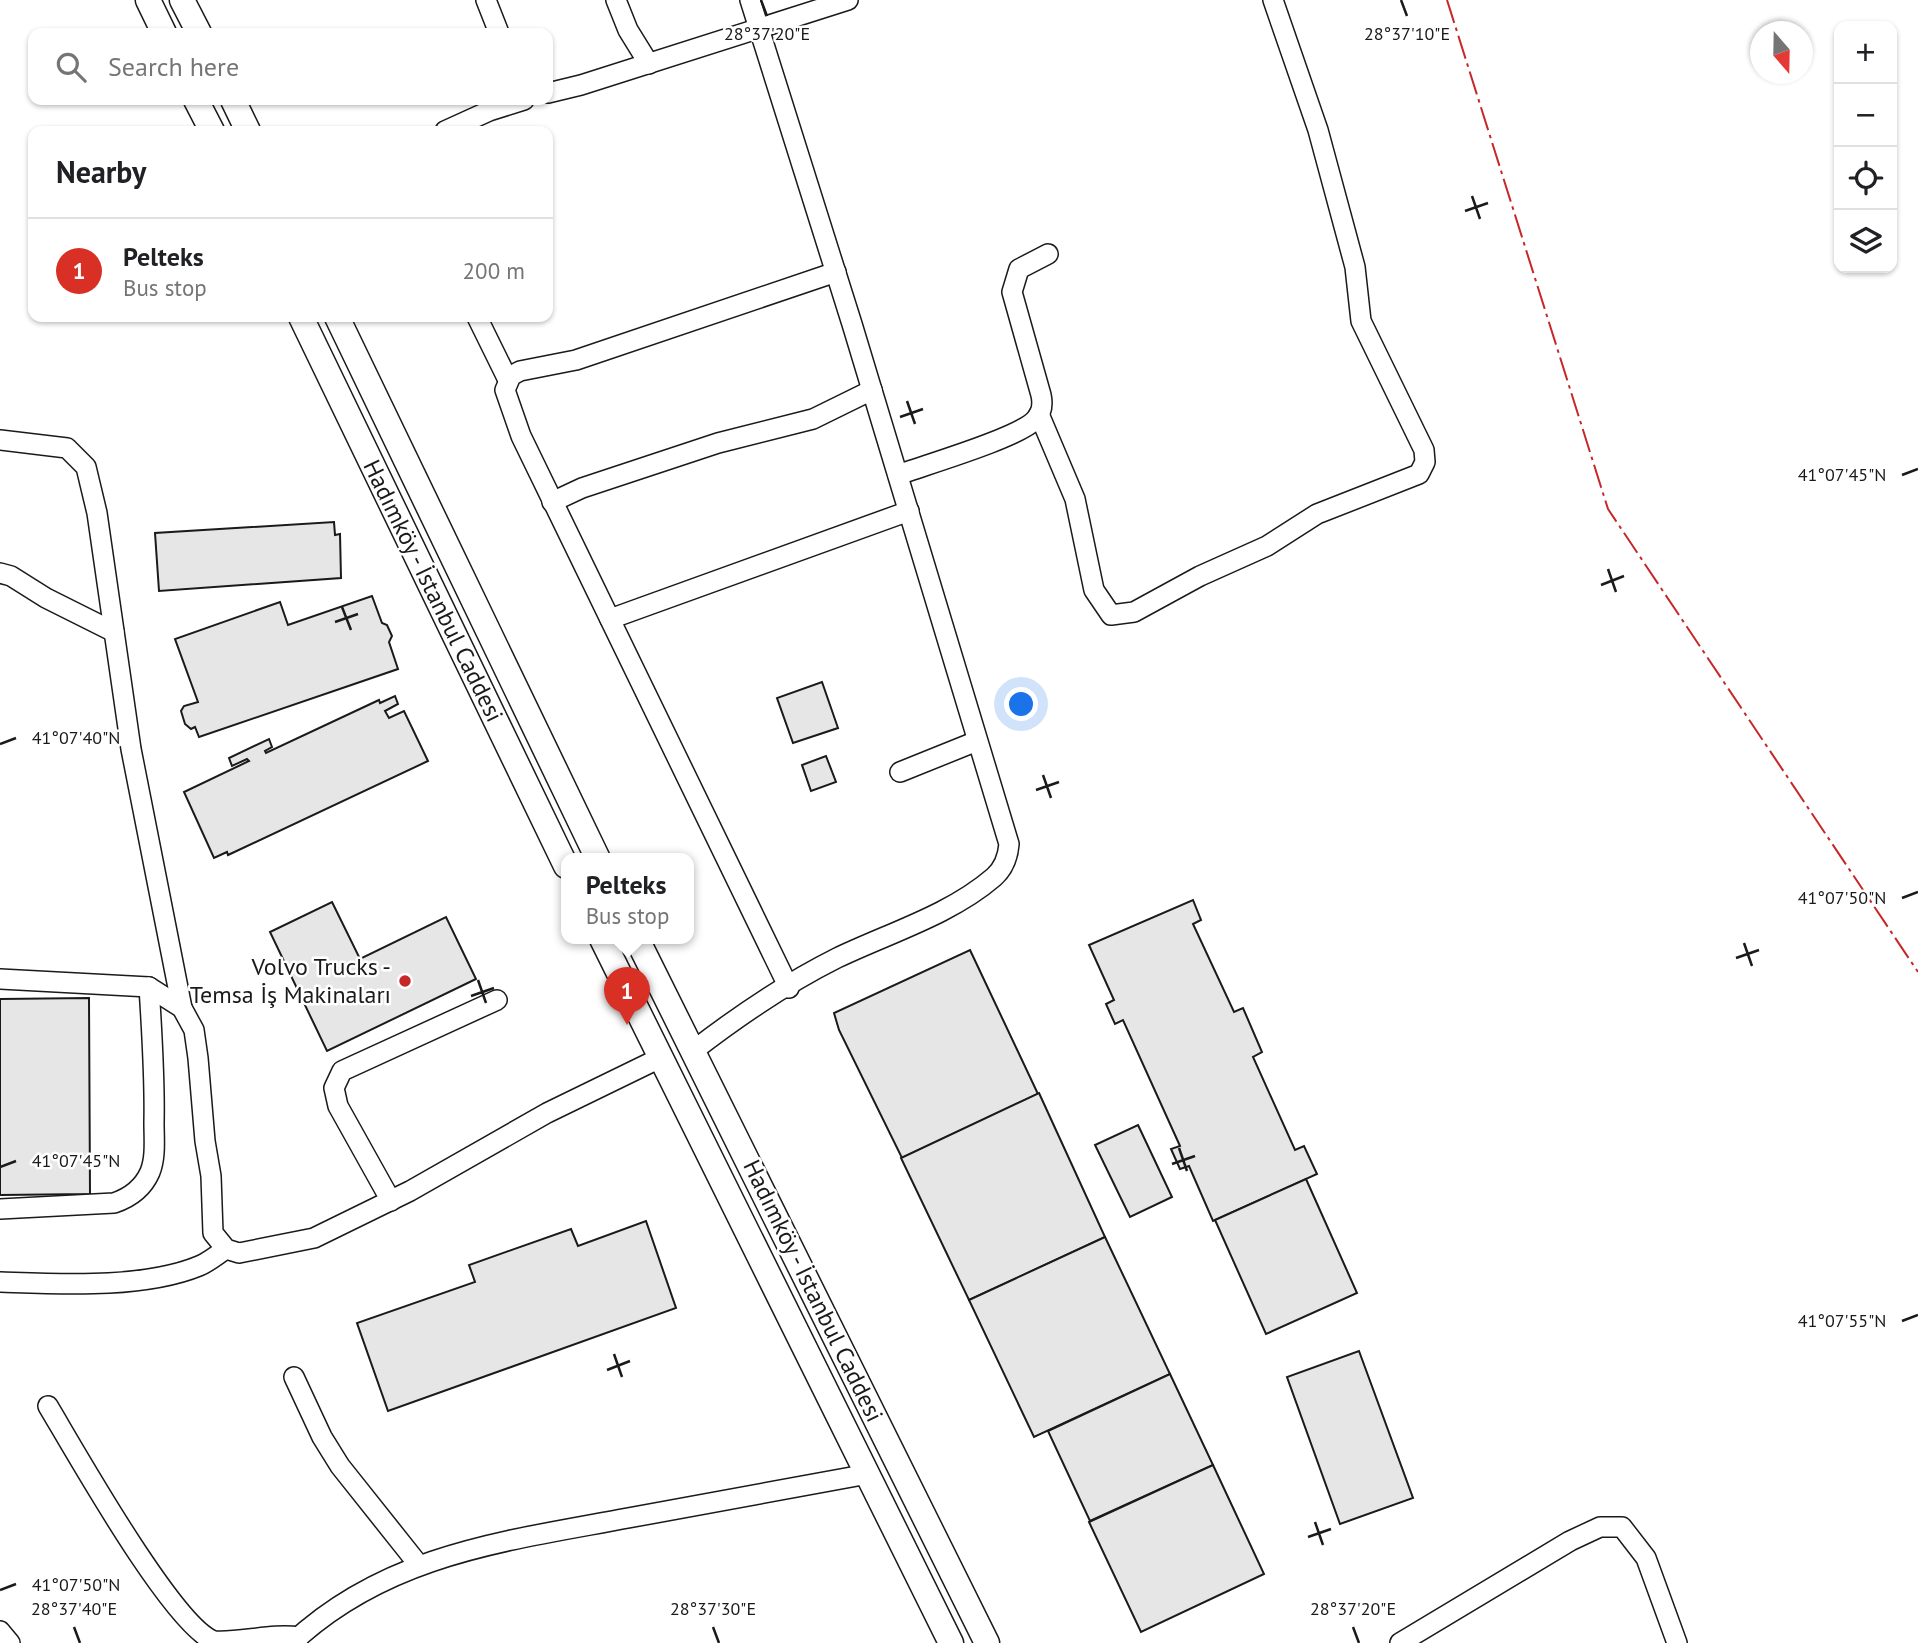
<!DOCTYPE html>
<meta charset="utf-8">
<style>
body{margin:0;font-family:"PT Sans",sans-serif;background:#f6f6f6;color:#202124}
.controls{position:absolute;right:21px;top:21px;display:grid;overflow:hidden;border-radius:14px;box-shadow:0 2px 5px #0004}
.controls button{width:63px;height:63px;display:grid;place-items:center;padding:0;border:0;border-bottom:2px solid #e0e0e0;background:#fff;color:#202124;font:35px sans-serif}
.compass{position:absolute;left:1750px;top:21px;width:63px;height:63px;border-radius:50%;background:#fff;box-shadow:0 2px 5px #0004;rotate:160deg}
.you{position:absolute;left:1022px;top:705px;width:24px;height:24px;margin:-18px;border:5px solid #fff;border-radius:50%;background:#1a73e8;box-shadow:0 0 0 10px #1a73e833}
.badge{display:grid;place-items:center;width:46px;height:46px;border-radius:50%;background:#d93025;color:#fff;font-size:23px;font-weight:700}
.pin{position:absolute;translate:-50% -58px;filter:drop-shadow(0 2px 4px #0008)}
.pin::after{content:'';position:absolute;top:37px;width:24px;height:21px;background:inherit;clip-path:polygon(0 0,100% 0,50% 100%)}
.popup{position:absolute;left:561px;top:853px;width:133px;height:91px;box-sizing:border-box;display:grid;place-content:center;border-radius:14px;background:#fff;filter:drop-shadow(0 2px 5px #0005);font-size:23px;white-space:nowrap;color:#757577}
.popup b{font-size:26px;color:#202124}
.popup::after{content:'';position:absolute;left:50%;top:100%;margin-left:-14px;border:14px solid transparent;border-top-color:#fff}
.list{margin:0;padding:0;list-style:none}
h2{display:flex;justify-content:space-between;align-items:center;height:91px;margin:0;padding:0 28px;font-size:30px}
h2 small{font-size:23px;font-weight:400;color:#757577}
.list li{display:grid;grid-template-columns:46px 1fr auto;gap:21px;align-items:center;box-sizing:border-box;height:105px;padding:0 28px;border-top:2px solid #e0e0e0}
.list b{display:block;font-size:26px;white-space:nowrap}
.list p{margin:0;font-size:23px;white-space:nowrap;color:#757577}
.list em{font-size:23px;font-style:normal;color:#757577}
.icon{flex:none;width:38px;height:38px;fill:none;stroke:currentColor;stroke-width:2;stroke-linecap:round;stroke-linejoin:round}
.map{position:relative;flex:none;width:1918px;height:1643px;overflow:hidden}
.search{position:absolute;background:#fff;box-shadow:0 2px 5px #0004;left:28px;top:28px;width:525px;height:77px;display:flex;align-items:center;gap:18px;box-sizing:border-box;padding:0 24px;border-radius:14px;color:#757577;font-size:26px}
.panel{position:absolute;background:#fff;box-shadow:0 2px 5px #0004;left:28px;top:126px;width:525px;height:196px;border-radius:14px}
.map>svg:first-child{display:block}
.building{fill:#e6e6e6;stroke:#1a1a1a;stroke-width:2}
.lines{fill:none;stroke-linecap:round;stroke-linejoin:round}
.minor-casing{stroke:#1a1a1a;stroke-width:22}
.major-casing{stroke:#1a1a1a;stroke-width:27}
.minor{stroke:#fff;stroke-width:19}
.major{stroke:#fff;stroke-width:24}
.power{stroke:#c62828;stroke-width:2;stroke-dasharray:24 5 3.5 5;stroke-linecap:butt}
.ticks{fill:none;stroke:#1a1a1a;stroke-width:2.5}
.poi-dot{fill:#c62828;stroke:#fff;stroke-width:2.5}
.labels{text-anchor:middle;stroke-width:5;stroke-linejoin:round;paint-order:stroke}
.street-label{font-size:24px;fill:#1a1a1a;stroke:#fff}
.poi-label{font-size:24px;fill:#1a1a1a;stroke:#fff;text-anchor:end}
.ticks-label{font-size:18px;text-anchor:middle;fill:#1a1a1a;stroke:#fff;stroke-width:5;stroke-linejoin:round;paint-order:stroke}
</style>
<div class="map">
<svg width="1918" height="1643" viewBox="0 0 1918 1643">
<rect width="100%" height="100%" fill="#fff"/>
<!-- building -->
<g class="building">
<polygon points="334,522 335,535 340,534 341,578 159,591 155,533"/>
<polygon points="372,596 382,623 387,625 392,636 389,642 398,669 199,737 195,727 191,729 185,724 181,711 184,706 198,702 175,639 280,602 288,625"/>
<polygon points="822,682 838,728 793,743 777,698"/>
<polygon points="395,696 398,704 385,711 389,718 404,711 428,761 228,855 227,852 214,858 184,792 249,761 247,759 232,766 229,758 269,739 272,747 265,751 266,753 379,700 380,703"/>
<polygon points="826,756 836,782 811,791 802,765"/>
<polygon points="1193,900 1201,920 1193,924 1234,1012 1243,1008 1262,1052 1253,1057 1295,1150 1304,1146 1317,1174 1213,1221 1189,1166 1180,1169 1171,1149 1180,1146 1123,1020 1115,1024 1106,1004 1114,1000 1089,945"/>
<polygon points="332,902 360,959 446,917 476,979 327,1051 270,932"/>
<polygon points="970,950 1038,1094 902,1158 839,1030 834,1013"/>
<polygon points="89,998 90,1194 0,1195 0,999"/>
<polygon points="1039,1093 1105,1237 969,1300 901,1158"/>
<polygon points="1138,1125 1172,1197 1130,1217 1095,1145"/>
<polygon points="1306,1179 1357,1293 1266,1334 1215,1220"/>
<polygon points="646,1221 676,1308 388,1411 357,1323 475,1282 469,1265 571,1229 578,1246"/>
<polygon points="1105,1237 1170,1374 1034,1437 969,1300"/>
<polygon points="1359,1351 1413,1498 1340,1524 1287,1377"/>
<polygon points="1170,1374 1213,1465 1090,1521 1048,1431"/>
<polygon points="1213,1465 1264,1574 1141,1632 1089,1522"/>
</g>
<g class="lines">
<!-- minor casing -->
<g class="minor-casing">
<g id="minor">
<polyline points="486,0 499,33"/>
<polyline points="616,0 628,30 649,64"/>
<polyline points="548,93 581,85 848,0"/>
<polyline points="445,131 489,111 524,100"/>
<polyline points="477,317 508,380"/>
<polyline points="1039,414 1075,499 1094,590 1111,615 1134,612 1200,576 1267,546 1317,514 1419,474 1425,462 1424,450 1361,321 1355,267 1318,130 1273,0"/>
<polyline points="0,440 67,448 86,467 97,513 131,749 182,1008"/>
<path d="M898,475C925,465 1018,438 1035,420C1042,413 1043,404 1041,395L1012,292L1019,269L1048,254"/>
<polyline points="552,502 582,488 718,443 813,419 872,390"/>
<polyline points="0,573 11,576 46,598 114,632"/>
<polyline points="610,619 909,511"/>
<polyline points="900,772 977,741"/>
<polyline points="0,979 149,987 182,1008 194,1030 198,1058 205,1141 211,1176 213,1233 226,1249 239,1253 314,1238 410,1191 547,1113 662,1057"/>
<polyline points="789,988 521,436 505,390 511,376 520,371 576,360 836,272"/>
<path d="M693,1051C737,1017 787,983 837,958C889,933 950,915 994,877C1004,868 1008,856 1009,844L852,324L750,0"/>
<polyline points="391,1201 338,1106 334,1088 342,1071 497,1000"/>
<path d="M0,1209L114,1203C129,1198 143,1188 150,1172C156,1157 154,1139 154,1123C155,1078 152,1033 149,987"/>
<path d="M0,1282C60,1284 143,1289 199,1266C209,1262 218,1254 226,1249"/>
<polyline points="294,1377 322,1437 340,1466 418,1564"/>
<path d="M48,1406C75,1451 173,1626 214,1641C239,1643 272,1633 299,1637"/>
<polyline points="0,1631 10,1643"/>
<path d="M292,1643C387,1554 506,1541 628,1518C708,1503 788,1488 868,1474"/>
<polyline points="1400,1643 1570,1541 1600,1527 1622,1527 1646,1558 1677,1643"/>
</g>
</g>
<!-- major casing -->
<g class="major-casing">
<g id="major">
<polyline points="148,0 164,33"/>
<polyline points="182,0 199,33"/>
<polyline points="196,100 212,131"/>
<polyline points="233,100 248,131"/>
<polyline points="301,317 566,866"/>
<polyline points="337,317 598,859"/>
<polyline points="602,939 951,1643"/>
<polyline points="637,939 987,1643"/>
</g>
</g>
<!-- minor -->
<use href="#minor" class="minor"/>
<!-- major -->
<use href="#major" class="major"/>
<!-- power -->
<polyline class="power" points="1447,0 1608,509 1918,972"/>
</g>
<!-- ticks -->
<path class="ticks" d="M761,0L767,16M1401,0L1407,16M1472,196L1480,219M1465,211L1488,203M907,401L915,424M900,417L923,409M1902,475L1918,469M1608,569L1616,592M1601,585L1624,576M342,607L351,630M335,622L358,614M0,744L16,738M1043,775L1051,798M1036,790L1059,782M1902,898L1918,892M1744,943L1752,966M1736,958L1759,950M478,980L486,1003M471,996L494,988M1179,1148L1187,1171M1172,1164L1195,1156M0,1167L16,1161M1902,1321L1918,1315M614,1354L622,1377M607,1370L630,1361M1315,1522L1323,1545M1308,1537L1331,1529M0,1590L16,1584M74,1627L80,1643M713,1627L719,1643M1353,1627L1359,1643"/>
<!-- markers -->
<circle class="poi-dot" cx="405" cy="981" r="7"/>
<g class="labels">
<!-- street labels -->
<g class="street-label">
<text transform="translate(433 591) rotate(64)" y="8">Hadımköy - İstanbul Caddesi</text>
<text transform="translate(813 1291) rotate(64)" y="8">Hadımköy - İstanbul Caddesi</text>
</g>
<!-- poi labels -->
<g class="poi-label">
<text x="391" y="975">Volvo Trucks -<tspan x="391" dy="28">Temsa İş Makinaları</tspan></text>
</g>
</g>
<g class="ticks-label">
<text x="767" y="40">28°37'20"E</text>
<text x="1407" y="40">28°37'10"E</text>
<text x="1842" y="481">41°07'45"N</text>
<text x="76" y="744">41°07'40"N</text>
<text x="1842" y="904">41°07'50"N</text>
<text x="76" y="1167">41°07'45"N</text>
<text x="1842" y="1327">41°07'55"N</text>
<text x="76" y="1591">41°07'50"N</text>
<text x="74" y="1615">28°37'40"E</text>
<text x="713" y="1615">28°37'30"E</text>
<text x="1353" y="1615">28°37'20"E</text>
</g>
</svg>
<div class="controls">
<button>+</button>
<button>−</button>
<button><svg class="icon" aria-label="locate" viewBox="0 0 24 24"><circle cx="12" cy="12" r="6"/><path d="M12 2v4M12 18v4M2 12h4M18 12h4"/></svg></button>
<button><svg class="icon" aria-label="layers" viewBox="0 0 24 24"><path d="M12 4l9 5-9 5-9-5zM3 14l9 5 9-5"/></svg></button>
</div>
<svg class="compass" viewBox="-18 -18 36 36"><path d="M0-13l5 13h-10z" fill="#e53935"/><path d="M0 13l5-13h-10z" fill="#757577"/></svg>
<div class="you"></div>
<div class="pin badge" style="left:627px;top:1025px">1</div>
<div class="popup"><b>Pelteks</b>Bus stop</div>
<div class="search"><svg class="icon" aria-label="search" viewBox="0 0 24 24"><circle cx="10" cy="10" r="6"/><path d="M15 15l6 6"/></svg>Search here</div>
<section class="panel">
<h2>Nearby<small></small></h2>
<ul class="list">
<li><span class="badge">1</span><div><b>Pelteks</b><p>Bus stop</p></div><em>200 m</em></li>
</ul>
</section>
</div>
